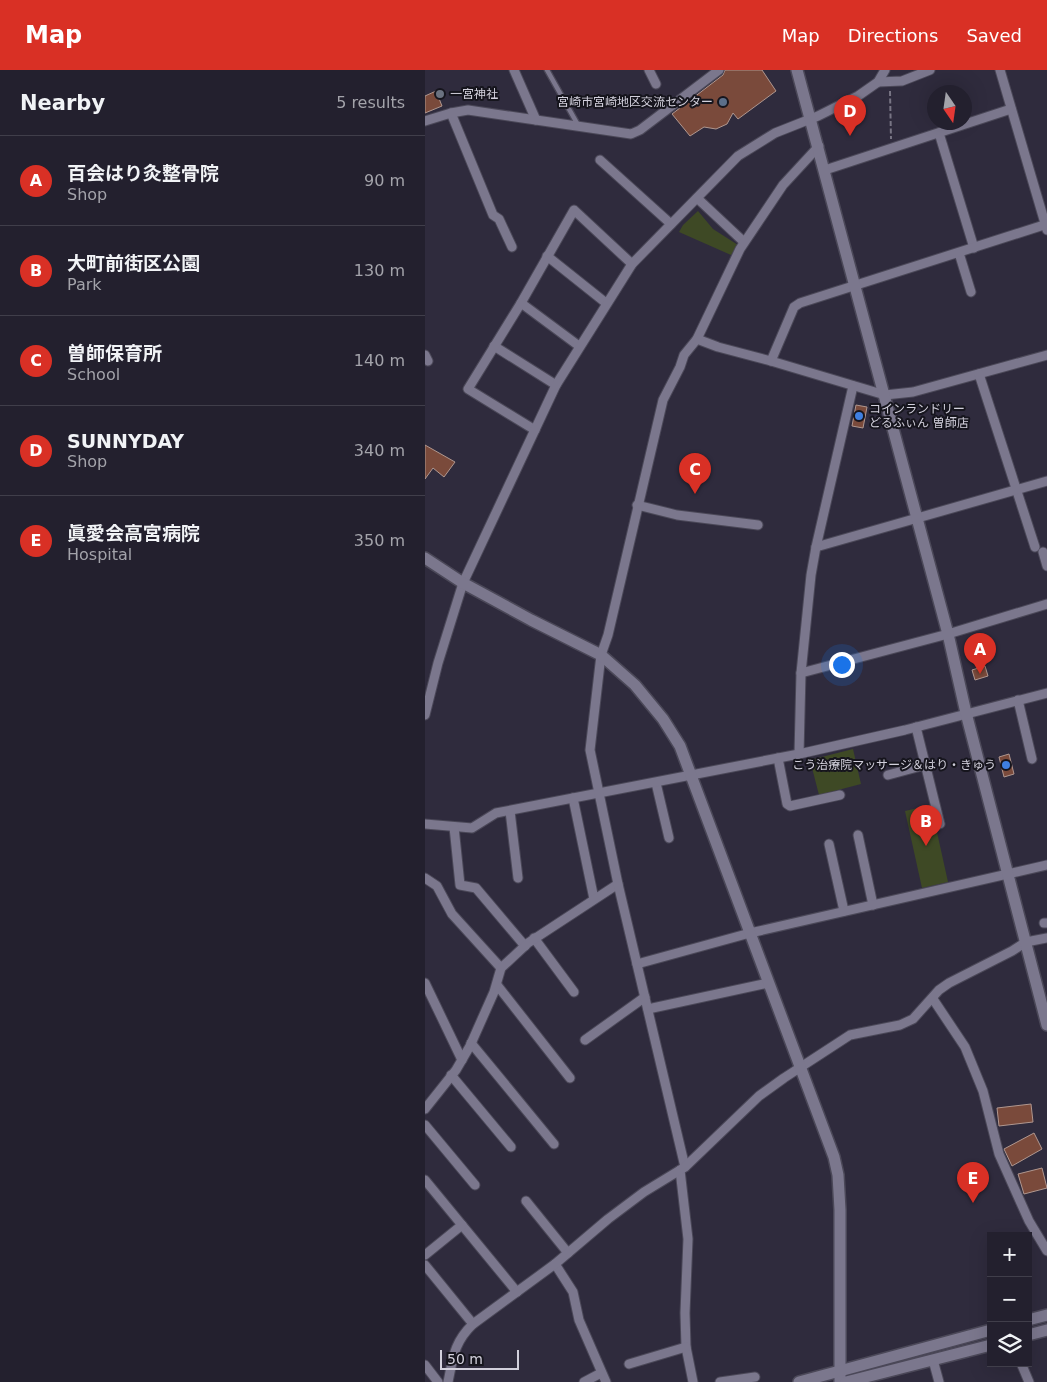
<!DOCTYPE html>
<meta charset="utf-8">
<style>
body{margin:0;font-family:"DejaVu Sans","Noto Sans JP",sans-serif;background:#2b2836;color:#f1f3f6}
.controls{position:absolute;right:15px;bottom:15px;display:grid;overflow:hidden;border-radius:0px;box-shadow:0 5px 20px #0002}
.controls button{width:45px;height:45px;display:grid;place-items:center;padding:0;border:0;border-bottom:1px solid #403e4a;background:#23202e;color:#f1f3f6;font:25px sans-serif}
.compass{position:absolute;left:502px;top:15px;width:45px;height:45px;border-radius:50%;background:#23202e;box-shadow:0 5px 20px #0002;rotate:167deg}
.scale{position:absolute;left:15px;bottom:12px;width:79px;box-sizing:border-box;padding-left:5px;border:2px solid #d2d0dc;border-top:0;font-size:14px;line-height:18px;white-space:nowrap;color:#d2d0dc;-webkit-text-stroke:4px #16151d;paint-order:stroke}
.you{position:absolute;left:416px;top:594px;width:18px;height:18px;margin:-12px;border:4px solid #fff;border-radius:50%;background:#1a73e8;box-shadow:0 0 0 8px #1a73e833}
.badge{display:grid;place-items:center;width:32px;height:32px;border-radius:50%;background:#d93025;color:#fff;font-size:16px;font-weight:700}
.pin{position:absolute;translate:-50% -41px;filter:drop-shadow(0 1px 2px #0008)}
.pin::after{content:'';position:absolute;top:26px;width:18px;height:15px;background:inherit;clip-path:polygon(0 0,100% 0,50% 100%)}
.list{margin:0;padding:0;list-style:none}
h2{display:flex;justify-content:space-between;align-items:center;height:65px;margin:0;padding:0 20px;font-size:21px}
h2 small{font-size:16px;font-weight:400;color:#a3a3aa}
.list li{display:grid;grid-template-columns:32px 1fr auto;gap:15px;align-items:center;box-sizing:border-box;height:90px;padding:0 20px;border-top:1px solid #403e4a}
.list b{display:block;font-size:19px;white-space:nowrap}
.list p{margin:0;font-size:16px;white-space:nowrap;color:#a3a3aa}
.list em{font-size:16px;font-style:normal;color:#a3a3aa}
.icon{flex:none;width:28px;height:28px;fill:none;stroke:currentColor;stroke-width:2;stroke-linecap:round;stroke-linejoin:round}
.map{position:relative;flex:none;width:622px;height:1312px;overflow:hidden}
header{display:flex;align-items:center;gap:30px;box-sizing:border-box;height:70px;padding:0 25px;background:#d93025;color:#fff}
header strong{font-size:24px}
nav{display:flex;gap:28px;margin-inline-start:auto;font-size:18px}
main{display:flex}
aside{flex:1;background:#23202e}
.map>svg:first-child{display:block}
.green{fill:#3e4925}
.building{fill:#7a4a3b;stroke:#b0978f}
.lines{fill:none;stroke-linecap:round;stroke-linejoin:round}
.service-casing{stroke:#4b4858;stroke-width:7}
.minor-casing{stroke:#4b4858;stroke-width:11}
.tertiary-casing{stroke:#4b4858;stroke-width:14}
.path{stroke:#787584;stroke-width:2;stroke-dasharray:5 2.5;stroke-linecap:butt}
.service{stroke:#7b778d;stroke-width:4.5}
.minor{stroke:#7b778d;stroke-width:9}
.tertiary{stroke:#7b778d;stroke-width:11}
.worship-dot{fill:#6b7280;stroke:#16151d;stroke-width:2}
.service-dot{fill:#5c6f8a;stroke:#16151d;stroke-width:2}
.shop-dot{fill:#3f7fe0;stroke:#16151d;stroke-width:2}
.labels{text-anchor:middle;stroke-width:4;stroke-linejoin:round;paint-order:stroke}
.poi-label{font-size:12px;fill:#d2d0dc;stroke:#16151d;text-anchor:start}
</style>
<header>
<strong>Map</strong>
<nav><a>Map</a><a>Directions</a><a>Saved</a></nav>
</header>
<main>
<aside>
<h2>Nearby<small>5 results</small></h2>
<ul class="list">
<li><span class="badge">A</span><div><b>百会はり灸整骨院</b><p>Shop</p></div><em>90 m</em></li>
<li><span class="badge">B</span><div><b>大町前街区公園</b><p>Park</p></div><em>130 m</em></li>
<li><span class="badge">C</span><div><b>曽師保育所</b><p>School</p></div><em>140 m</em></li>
<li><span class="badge">D</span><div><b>SUNNYDAY</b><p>Shop</p></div><em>340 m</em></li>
<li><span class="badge">E</span><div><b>眞愛会高宮病院</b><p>Hospital</p></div><em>350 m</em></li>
</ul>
</aside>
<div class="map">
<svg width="622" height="1312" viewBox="0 0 622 1312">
<rect width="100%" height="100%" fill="#2f2b3d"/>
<!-- green -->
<g class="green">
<polygon points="273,141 288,159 313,175 306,185 254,162 258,155"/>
<polygon points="428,679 436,714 394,725 385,690"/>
<polygon points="506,735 523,812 497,818 480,741"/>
</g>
<!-- building -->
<g class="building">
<polygon points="300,0 337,0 351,21 313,49 308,43 302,54 291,59 279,57 265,66 247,44 298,5"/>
<polygon points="11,21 17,36 0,43 0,26"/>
<polygon points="431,335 442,337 438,358 427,356"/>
<polygon points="0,375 30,392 19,407 8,398 0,409"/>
<polygon points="560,596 563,606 550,610 547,600"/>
<polygon points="584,684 589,704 579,707 574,687"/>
<polygon points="606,1034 608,1052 574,1056 572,1038"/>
<polygon points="609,1063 617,1079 587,1096 579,1079"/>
<polygon points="617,1098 622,1118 599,1124 593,1104"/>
</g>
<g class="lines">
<!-- service casing -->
<g class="service-casing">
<polyline id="service" points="122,0 153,55"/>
</g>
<!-- minor casing -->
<g class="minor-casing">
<g id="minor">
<polyline points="89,0 111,50"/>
<polyline points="224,0 231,14"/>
<polyline points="575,0 622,160"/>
<polyline points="453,12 477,11 505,0"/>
<polyline points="26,43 68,145 74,149 87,177"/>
<polyline points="0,51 26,43 43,40 206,64 215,60 294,0"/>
<polyline points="514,63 549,178"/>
<polyline points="175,90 246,154"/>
<polyline points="400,100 586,39"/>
<polyline points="272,128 319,172"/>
<polyline points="534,183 546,222"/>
<polyline points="122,186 181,233"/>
<polyline points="96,233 149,140 207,194"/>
<polyline points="272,269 293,277 346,291 460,325 488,322 622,285"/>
<polyline points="69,276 131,315"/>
<polyline points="0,285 3,291"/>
<polyline points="346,291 369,237 375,233 622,154"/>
<polyline points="554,304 610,477"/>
<polyline points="110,360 43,319 96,233 154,276"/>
<polyline points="212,435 252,445 333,455"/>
<polyline points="391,477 622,411"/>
<polyline points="618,482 622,496"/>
<polyline points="376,603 523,564 622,534"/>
<polyline points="593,630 607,689"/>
<polyline points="0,645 13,593 38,513 131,315 207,194 313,86 350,63 393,46 433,26 453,12 460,0"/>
<polyline points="491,657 515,754"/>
<polyline points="374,684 376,603 386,505 391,477 428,316"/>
<polyline points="353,688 362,734 365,736 415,725"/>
<polyline points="463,705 500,695"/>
<polyline points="231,713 244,768"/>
<polyline points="148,728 169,829"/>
<polyline points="85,741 93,808"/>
<polyline points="0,754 47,758 71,743 374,684 480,660 622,623"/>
<polyline points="29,757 35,815 51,818 100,876"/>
<polyline points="433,765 448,835"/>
<polyline points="404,774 419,841"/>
<polyline points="0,808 12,816 27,844 76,898"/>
<polyline points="619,853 622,853"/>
<polyline points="109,868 149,922"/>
<polyline points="212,894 325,863 622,795"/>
<polyline points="0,913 37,990"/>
<polyline points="72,915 145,1008"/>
<polyline points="508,929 540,977 558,1021 574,1084 604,1151 622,1181"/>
<polyline points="223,939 343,913"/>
<polyline points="160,970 220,927"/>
<polyline points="46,973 129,1074"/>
<polyline points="26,1005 86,1077"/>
<polyline points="0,1039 31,1000 45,976 69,922 76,898 103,873 193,814"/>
<polyline points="0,1055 50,1115"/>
<polyline points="260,1097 193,814 165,680 176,585 183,565 238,330 255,297 259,285 272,269 315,179 358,115 394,76"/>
<polyline points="255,1100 263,1169 260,1243 261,1277 268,1312"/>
<polyline points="0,1110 92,1222"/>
<polyline points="101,1131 143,1183"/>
<polyline points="0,1185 37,1155"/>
<polyline points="130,1194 148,1222 154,1250 181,1312"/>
<polyline points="0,1195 48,1254"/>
<polyline points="508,1290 514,1312"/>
<polyline points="596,1293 604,1312"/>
<polyline points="204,1294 261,1277"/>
<polyline points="0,1295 13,1312"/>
<path d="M23,1312C28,1288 29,1272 48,1254L130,1194L183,1149L219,1122L260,1097L334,1026L359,1008L425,965L475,955L488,949L514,920L524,913L587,881L601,872L622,868"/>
<polyline points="159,1312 176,1303"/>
<polyline points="295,1312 330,1307"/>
</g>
</g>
<!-- tertiary casing -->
<g class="tertiary-casing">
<g id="tertiary">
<polyline points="372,0 523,564 541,643 622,955"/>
<polyline points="0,488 38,513 106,550 176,585 210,615 238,649 255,676 409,1087 413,1105 415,1140 415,1312"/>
<polyline points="603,1250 622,1245"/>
<polyline points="603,1265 622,1260"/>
<polyline points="374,1312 566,1260"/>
<polyline points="421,1312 566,1275"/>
</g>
</g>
<!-- path -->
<polyline class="path" points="465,21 466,69"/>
<!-- service -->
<use href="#service" class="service"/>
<!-- minor -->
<use href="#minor" class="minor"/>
<!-- tertiary -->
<use href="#tertiary" class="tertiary"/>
</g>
<!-- markers -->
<circle class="worship-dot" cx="15" cy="24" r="5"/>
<circle class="service-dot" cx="298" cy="32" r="5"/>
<g class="shop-dot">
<circle cx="434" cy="346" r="5"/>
<circle cx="581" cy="695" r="5"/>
</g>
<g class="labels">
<!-- poi labels -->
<g class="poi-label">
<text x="25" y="28">一宮神社</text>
<text x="288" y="36" text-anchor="end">宮崎市宮崎地区交流センター</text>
<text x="444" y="343">コインランドリー<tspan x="444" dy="14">どるふぃん 曽師店</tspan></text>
<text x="571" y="699" text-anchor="end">こう治療院マッサージ＆はり・きゅう</text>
</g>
</g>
</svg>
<div class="controls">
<button>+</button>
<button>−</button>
<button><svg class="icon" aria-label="layers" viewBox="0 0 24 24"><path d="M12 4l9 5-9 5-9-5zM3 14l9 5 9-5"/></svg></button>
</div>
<svg class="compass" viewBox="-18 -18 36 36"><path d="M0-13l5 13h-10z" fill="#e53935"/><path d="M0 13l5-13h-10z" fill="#a3a3aa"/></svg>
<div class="scale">50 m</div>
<div class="you"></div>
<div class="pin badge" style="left:555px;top:604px">A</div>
<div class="pin badge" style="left:501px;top:776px">B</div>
<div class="pin badge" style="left:270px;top:424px">C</div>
<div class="pin badge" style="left:425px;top:66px">D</div>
<div class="pin badge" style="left:548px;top:1133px">E</div>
</div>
</main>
